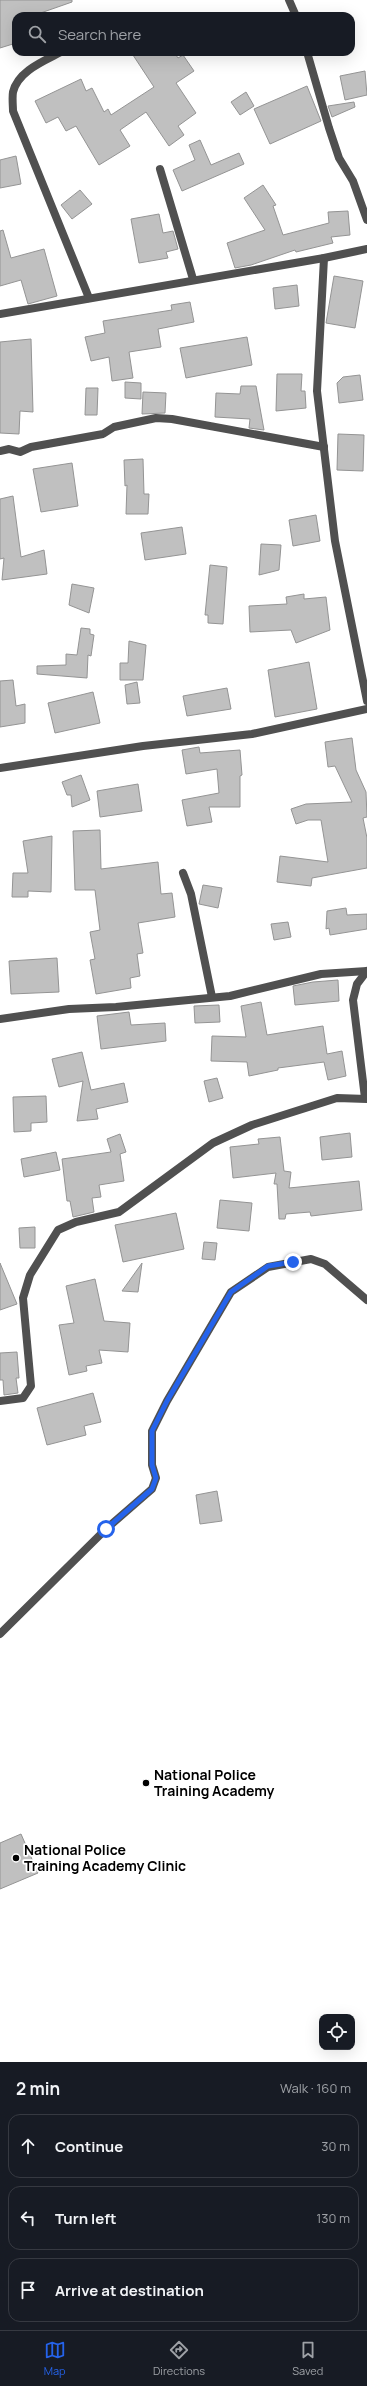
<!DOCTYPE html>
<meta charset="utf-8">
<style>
body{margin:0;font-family:Manrope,sans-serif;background:#20242c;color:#f1f3f6}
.controls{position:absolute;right:12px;bottom:12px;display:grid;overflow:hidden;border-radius:8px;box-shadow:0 4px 16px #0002}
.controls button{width:36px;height:36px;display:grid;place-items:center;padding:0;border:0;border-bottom:1px solid #363941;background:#171b24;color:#f1f3f6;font:20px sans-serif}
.stop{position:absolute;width:12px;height:12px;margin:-9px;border:3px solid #2563eb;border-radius:50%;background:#fff}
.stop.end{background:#2563eb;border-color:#fff;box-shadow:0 1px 4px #0008}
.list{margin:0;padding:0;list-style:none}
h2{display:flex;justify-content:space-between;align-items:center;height:52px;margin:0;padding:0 16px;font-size:17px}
h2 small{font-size:13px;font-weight:400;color:#9ea1a6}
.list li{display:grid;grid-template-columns:26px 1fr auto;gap:12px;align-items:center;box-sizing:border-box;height:64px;margin:0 8px 8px;padding:0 8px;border:1px solid #363941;border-radius:12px}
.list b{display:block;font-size:15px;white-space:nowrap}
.list em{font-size:13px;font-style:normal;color:#9ea1a6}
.icon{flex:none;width:22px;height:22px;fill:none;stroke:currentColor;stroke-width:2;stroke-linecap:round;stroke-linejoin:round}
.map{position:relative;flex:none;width:367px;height:2062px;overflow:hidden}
.search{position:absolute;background:#171b24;box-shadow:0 4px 16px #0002;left:12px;right:12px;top:12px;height:44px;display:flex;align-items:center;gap:10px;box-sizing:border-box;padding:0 14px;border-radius:12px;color:#9ea1a6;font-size:15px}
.sheet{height:268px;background:#171b24}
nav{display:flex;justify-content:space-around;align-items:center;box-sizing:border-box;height:56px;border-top:1px solid #363941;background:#171b24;font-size:11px;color:#9ea1a6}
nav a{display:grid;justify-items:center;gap:2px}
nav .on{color:#2563eb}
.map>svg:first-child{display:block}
.building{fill:#c0c0c0;stroke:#949494}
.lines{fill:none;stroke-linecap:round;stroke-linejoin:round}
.street{stroke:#505050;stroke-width:8}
.route{stroke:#2563eb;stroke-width:5}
.poi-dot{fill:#000;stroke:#fff;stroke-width:1.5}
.labels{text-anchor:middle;stroke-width:3.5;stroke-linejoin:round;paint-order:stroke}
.poi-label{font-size:14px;font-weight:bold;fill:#000;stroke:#fff;text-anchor:start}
</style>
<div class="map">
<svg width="367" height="2062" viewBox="0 0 367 2062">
<rect width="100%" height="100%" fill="#fff"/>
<!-- building -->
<g class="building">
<polygon points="0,0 72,0 72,2 32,16 16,16 16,43 0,48"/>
<polygon points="131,52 174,52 178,58 183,55 194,71 176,83 196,113 178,126 184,135 169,146 146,112 120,130 130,146 99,165 76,126 66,131 58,117 46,123 35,101 81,79 86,91 92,88 104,112 108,109 111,115 154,87"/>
<polygon points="365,71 367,95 345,100 340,76"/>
<polygon points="307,86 321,121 270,144 254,109"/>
<polygon points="246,92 254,106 240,115 231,102"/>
<polygon points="354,102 355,107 332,117 328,106"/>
<polygon points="200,140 211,165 239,153 244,164 182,191 173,170 195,160 189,145"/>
<polygon points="16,156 21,184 0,188 0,160"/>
<polygon points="263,185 276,205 273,206 283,235 329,223 328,212 348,211 350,235 331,237 333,243 296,252 295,250 251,265 235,268 227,243 265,230 244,198"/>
<polygon points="80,190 92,204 72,219 61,205"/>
<polygon points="159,214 163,233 173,231 178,249 166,252 168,258 139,263 131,219"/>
<polygon points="3,230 11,258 44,249 57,296 28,304 21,280 0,286 0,231"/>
<polygon points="334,276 363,281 355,328 326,323"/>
<polygon points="297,285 299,306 275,309 273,288"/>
<polygon points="190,302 194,322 158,329 161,347 129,352 133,378 112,381 109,357 91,361 85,337 105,333 103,321 172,310 171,305"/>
<polygon points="247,337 252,365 186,378 180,348"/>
<polygon points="31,339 33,412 20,411 19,434 0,433 0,342"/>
<polygon points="277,374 302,374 301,391 305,391 306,408 276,411"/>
<polygon points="360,375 363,400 339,403 337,383 343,377"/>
<polygon points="125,382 141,383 141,399 125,398"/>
<polygon points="241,386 256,386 264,430 249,428 250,419 215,417 216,393 240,394"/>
<polygon points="86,388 98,388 97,415 85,415"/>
<polygon points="143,392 166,393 165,413 142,414"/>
<polygon points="338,434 364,435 363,471 337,470"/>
<polygon points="143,459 144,494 149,494 148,514 126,514 127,485 125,486 124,460"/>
<polygon points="72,463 78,506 41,512 33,469"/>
<polygon points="13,496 21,557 44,550 47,574 2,580 4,558 0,559 0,499"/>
<polygon points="316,515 320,541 293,546 289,520"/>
<polygon points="182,527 186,554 145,560 141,533"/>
<polygon points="261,544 281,545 279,570 259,575"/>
<polygon points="210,565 227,567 223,624 208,623 208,615 205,615"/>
<polygon points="72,584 94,588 89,613 69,605"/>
<polygon points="304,594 304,599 326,597 330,630 296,643 291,630 250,632 249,606 287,604 286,597"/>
<polygon points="81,628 90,629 90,634 94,635 91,656 88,655 87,678 37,674 37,666 66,665 66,654 77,655"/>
<polygon points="129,641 146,645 143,680 120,680 120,663 128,663"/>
<polygon points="309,662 317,709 275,717 268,670"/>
<polygon points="13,680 16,706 25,704 25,723 0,727 0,681"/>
<polygon points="137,682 140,703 127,704 125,685"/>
<polygon points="227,688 231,709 187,716 183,696"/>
<polygon points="93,692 100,723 55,733 48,703"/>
<polygon points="352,738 356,770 366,792 367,817 363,818 367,838 367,868 312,878 311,886 277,882 280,856 328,862 321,820 308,820 296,824 291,809 306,804 352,802 335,766 328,767 325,742"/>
<polygon points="199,747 200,753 240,750 242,775 240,776 240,807 209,807 212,822 187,826 182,800 219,793 217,769 186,774 182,750"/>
<polygon points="81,775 90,800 72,807 71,795 67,795 62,782"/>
<polygon points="138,784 142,811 100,817 97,791"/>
<polygon points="100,830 101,869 158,862 161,894 172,893 175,917 138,923 143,953 137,954 140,976 130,978 131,988 96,994 90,960 95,959 90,932 100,930 95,890 75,890 73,831"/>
<polygon points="52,836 51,892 28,891 28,897 12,897 13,873 28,873 23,841"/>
<polygon points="203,885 222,888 218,908 199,904"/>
<polygon points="346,908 347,915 367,914 367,929 330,935 329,928 326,929 327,911"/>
<polygon points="288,922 291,937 274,940 271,924"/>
<polygon points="57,958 59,992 11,994 9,961"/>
<polygon points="338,980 339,1001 295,1005 293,986 313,982"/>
<polygon points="261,1002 267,1035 323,1026 327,1054 342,1051 346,1076 328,1080 324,1062 278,1068 278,1070 249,1076 247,1062 211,1061 212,1036 246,1037 241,1006"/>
<polygon points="219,1005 220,1022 195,1023 194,1006"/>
<polygon points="129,1012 131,1025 165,1023 166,1041 101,1049 97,1016"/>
<polygon points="82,1052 91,1090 124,1083 128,1102 96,1109 98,1119 77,1121 83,1081 59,1087 52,1059"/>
<polygon points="217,1078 223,1098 209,1102 204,1081"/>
<polygon points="46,1096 47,1122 31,1123 31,1131 14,1132 13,1097"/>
<polygon points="350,1133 352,1157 322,1160 320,1137"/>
<polygon points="120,1134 126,1152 120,1154 124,1181 99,1185 101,1197 92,1198 94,1212 73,1217 70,1201 67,1201 62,1159 111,1152 107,1139"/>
<polygon points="280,1137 284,1171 291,1172 289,1188 359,1181 362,1210 311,1216 310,1212 286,1214 285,1219 279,1219 277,1184 274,1184 276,1173 233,1178 230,1147 259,1144 258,1139"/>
<polygon points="56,1152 60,1170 24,1177 21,1159"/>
<polygon points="220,1200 252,1203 249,1231 217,1228"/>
<polygon points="176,1213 184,1249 123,1262 115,1225"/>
<polygon points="35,1227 35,1248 20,1248 19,1228"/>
<polygon points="204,1242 217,1243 215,1260 202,1259"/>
<polygon points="0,1263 17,1304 0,1310"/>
<polygon points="142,1263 138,1292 122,1291"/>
<polygon points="95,1279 104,1321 130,1323 128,1352 99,1350 102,1363 86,1366 87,1371 69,1375 59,1325 74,1323 66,1286"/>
<polygon points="17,1352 19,1378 16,1378 18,1393 4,1395 3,1380 0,1380 0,1353"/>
<polygon points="93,1393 101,1422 84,1426 86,1435 47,1445 37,1408"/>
<polygon points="217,1491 222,1521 200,1524 196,1495"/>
<polygon points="21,1834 38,1873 0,1889 0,1843"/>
</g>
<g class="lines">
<!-- street -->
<g class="street">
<polyline points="289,0 296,16"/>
<path d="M61,52C44,61 18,71 13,92C12,98 13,106 13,111L89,298"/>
<polyline points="307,52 329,128 339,158 353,181 367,220"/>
<polyline points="160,169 193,279"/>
<polyline points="324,258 317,391 335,541 367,701"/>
<polyline points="0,314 324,258 367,249"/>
<polyline points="0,451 9,449 20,452 31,447 103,434 114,427 156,418 172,419 324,447"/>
<polyline points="0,768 143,746 252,734 367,709"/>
<polyline points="183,873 191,894 212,997"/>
<polyline points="0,1019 69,1009 116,1007 230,996 321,974 367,971"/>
<polyline points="365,1098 353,1000 357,984 367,971"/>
<polyline points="0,1401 23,1398 31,1386 23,1298 30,1275 58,1230 76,1222 119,1212 213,1143 252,1125 337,1098 367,1099"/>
<polyline points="0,1634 106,1529 152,1489 156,1478 152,1465 152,1431 167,1401 231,1292 268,1267 311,1259 325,1264 367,1300"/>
</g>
</g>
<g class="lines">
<!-- route -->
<polyline class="route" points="106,1529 152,1489 156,1478 152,1465 152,1431 167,1401 231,1292 268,1266 293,1262"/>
</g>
<!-- markers -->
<g class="poi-dot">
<circle cx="146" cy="1783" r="4"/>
<circle cx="16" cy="1858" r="4"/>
</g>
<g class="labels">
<!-- poi labels -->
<g class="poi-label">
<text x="154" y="1780">National Police<tspan x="154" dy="16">Training Academy</tspan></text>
<text x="24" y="1855">National Police<tspan x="24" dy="16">Training Academy Clinic</tspan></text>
</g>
</g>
</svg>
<div class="controls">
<button><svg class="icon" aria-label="locate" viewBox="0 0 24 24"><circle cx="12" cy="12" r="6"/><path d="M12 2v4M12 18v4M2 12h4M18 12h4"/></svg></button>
</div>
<div class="stop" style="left:106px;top:1529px"></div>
<div class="stop end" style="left:293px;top:1262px"></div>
<div class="search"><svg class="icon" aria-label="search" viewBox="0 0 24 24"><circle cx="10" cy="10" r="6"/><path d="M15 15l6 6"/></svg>Search here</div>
</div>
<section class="sheet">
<h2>2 min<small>Walk · 160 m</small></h2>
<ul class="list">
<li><svg class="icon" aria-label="ahead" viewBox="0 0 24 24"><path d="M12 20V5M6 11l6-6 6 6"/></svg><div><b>Continue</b></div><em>30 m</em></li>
<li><svg class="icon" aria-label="left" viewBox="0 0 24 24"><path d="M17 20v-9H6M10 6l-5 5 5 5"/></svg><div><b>Turn left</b></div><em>130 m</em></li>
<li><svg class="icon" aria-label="arrive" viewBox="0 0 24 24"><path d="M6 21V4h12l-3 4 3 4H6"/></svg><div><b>Arrive at destination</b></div></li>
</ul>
</section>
<nav>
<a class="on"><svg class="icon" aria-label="map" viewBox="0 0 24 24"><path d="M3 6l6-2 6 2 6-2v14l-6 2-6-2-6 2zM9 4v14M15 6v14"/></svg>Map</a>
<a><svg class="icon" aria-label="directions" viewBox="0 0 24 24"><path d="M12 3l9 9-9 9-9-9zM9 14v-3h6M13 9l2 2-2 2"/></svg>Directions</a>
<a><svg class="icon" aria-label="saved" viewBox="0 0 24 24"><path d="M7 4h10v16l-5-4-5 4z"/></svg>Saved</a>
</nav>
